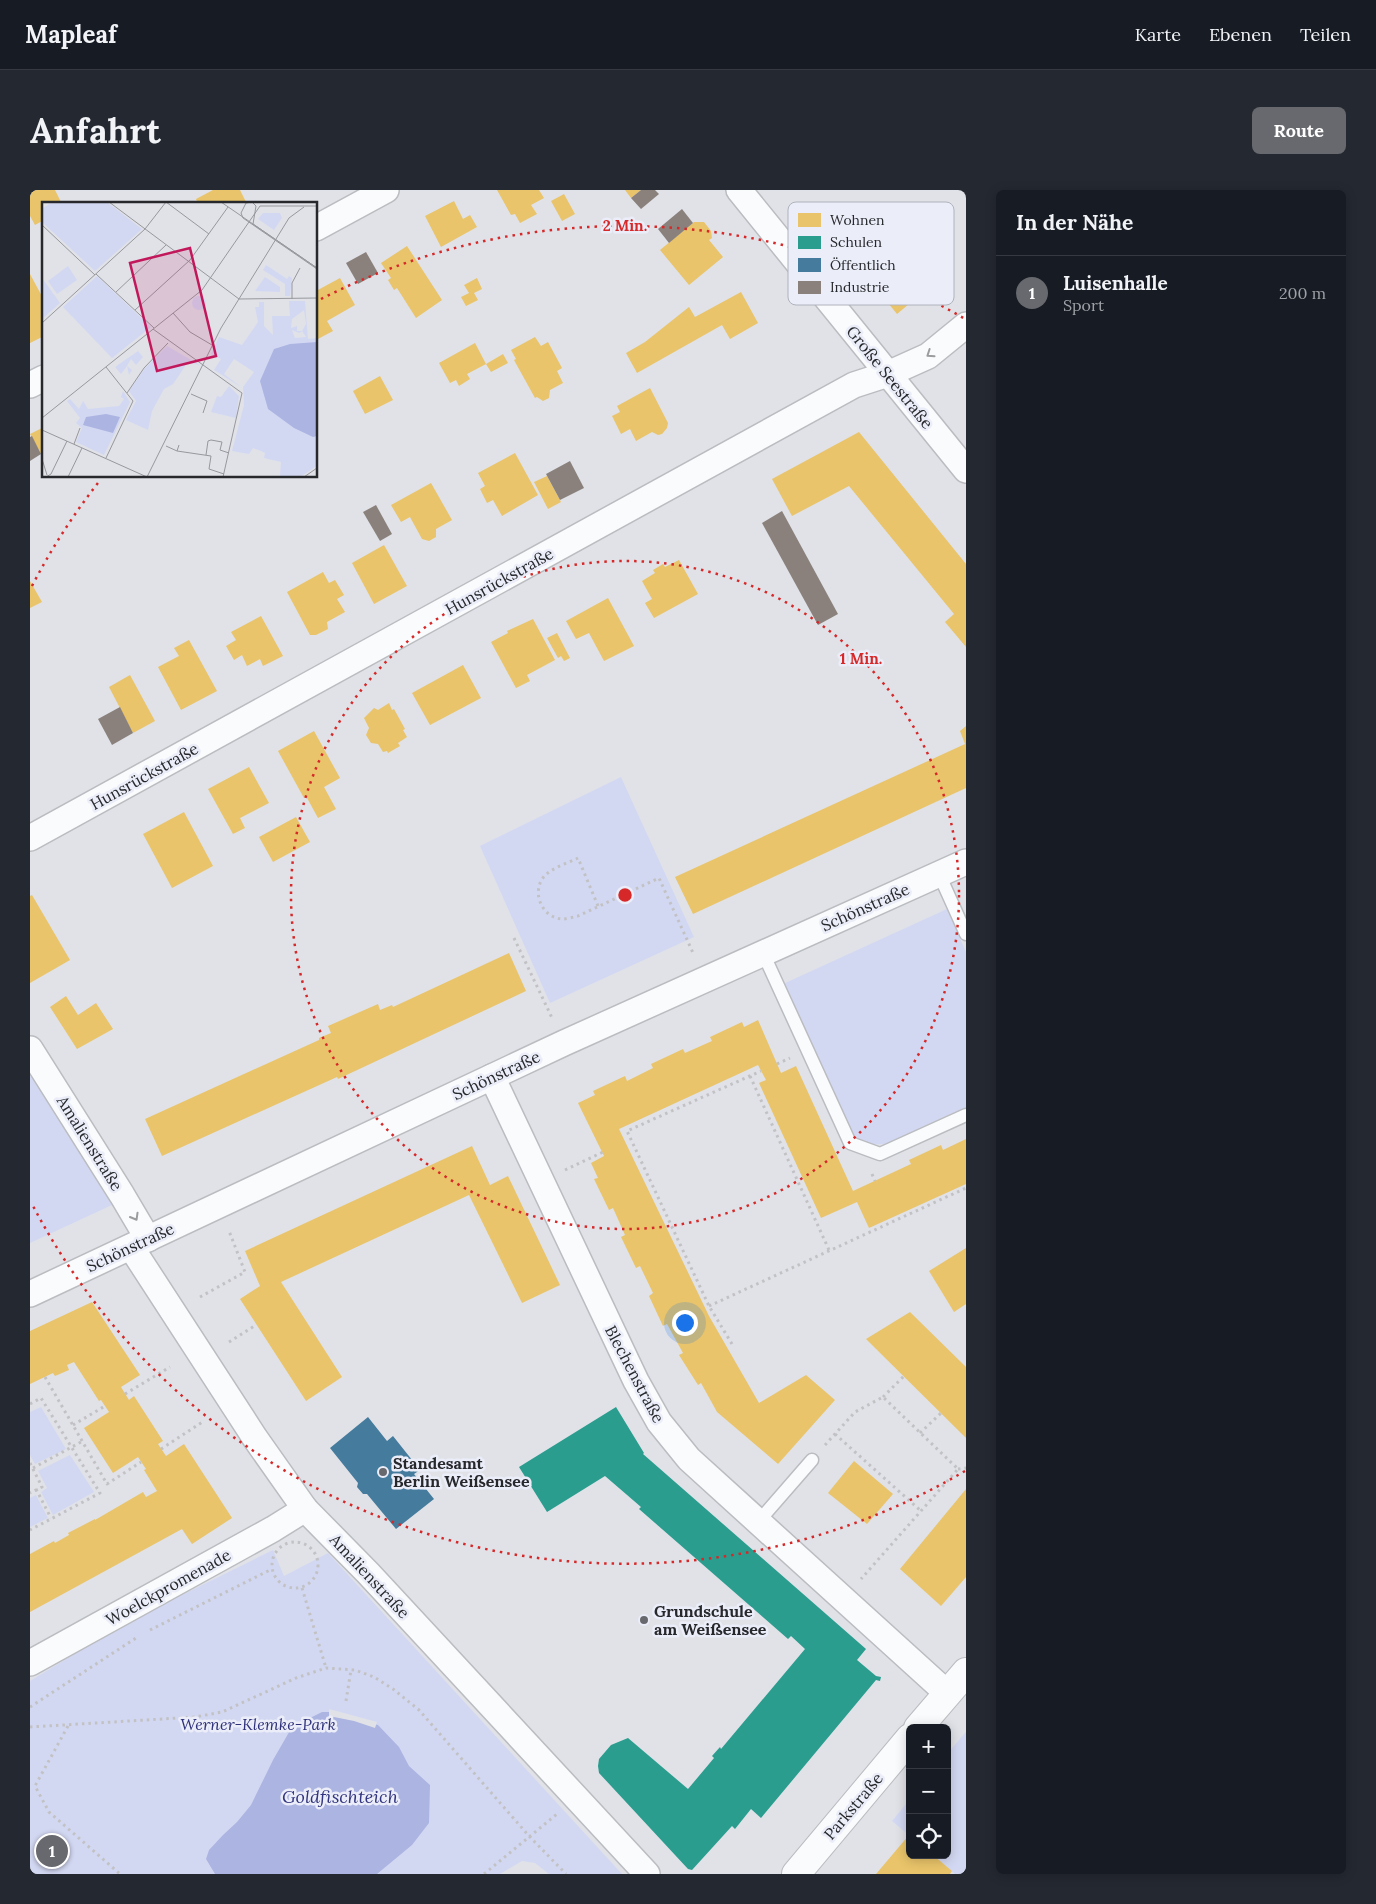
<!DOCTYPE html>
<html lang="de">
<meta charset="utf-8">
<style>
body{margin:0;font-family:Lora,serif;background:#242831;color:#f1f3f6}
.controls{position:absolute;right:15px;bottom:15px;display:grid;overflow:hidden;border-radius:8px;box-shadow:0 2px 12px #0003}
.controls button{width:45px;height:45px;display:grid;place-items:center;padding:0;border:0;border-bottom:1px solid #363941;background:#171b24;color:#f1f3f6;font:25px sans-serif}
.you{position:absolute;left:654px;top:1132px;width:18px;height:18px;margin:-12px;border:4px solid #fff;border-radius:50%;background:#1a73e8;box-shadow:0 0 0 8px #1a73e833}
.badge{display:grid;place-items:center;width:32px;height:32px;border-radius:50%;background:#68696e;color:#fff;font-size:16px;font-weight:700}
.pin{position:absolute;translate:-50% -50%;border:2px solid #fff;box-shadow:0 1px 5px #0006}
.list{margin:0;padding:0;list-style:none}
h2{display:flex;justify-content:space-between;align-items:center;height:65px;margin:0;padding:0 20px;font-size:21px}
h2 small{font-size:16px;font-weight:400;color:#9ea1a6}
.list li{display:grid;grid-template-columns:32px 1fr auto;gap:15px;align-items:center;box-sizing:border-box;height:75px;padding:0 20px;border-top:1px solid #363941}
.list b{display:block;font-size:19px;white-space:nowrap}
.list p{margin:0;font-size:16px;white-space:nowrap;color:#9ea1a6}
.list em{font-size:16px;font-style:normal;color:#9ea1a6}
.icon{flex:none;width:28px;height:28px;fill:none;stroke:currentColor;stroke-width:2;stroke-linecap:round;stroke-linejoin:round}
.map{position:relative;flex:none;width:936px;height:1684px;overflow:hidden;border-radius:8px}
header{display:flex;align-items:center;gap:30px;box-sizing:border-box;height:70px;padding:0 25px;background:#171b24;border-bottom:1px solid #363941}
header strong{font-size:24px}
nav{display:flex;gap:28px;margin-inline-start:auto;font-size:18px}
.intro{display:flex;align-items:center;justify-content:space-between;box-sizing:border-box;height:120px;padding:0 30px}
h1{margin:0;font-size:35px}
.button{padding:12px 22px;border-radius:8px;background:#68696e;color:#fff;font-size:18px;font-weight:700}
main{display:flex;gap:30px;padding:0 30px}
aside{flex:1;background:#171b24;border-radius:8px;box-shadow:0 2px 12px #0003}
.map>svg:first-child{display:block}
.green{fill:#d3d8f2}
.water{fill:#acb4e2}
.pier{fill:#e0e2e8}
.homes{fill:#e9c46a}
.schools{fill:#2a9d8f}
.public{fill:#457b9d}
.industry{fill:#8a817c}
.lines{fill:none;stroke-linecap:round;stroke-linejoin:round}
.service-casing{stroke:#babcc0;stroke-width:15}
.minor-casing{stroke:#babcc0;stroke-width:28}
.tertiary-casing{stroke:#babcc0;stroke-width:30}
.path{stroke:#c2c2c5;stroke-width:3;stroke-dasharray:2.5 4;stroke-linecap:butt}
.service{stroke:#fafbfc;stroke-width:12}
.minor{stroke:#fafbfc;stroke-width:25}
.tertiary{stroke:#fafbfc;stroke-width:28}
.oneway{stroke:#9b9c9e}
.ring{fill:none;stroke:#d62828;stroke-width:2.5;stroke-dasharray:2.5 5}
.poi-dot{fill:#68696e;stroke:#ebedf9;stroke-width:2}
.labels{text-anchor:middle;stroke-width:5;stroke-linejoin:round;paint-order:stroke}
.street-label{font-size:16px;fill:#27282c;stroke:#ebedf9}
.poi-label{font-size:16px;font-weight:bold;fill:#27282c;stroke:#ebedf9;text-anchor:start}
.park-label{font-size:16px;font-style:italic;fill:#2e317a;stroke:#ebedf9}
.water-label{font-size:18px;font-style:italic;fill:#31347e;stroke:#ebedf9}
.inset-road{fill:none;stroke:#96989d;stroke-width:1}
.view{fill:#c2185b;fill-opacity:0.15;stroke:#c2185b;stroke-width:2.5}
.inset-edge{fill:none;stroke:#27282c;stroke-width:2.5}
.key{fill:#ebedf9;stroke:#b0b2bc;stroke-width:1}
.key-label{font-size:14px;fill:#27282c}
.centre{fill:#d62828;stroke:#ebedf9;stroke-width:2.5}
.ring-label{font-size:15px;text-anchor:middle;font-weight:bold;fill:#d62828;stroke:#ebedf9;stroke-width:5;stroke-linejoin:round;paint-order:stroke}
</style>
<header>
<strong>Mapleaf</strong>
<nav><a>Karte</a><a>Ebenen</a><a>Teilen</a></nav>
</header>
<div class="intro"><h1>Anfahrt</h1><a class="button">Route</a></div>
<main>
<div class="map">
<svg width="936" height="1684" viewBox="0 0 936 1684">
<rect width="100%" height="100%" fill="#e0e2e8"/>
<!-- green -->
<g class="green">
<polygon points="591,587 664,747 520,813 450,656"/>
<path d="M917,719L936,762V919L862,953C847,956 835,954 822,944L753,794Z"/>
<polygon points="0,882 64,982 82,1015 0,1053"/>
<polygon points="11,1217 36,1259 5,1274 0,1265 0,1222"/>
<polygon points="40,1265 64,1302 23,1325 11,1302 17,1298 8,1281"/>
<polygon points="6,1305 18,1328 0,1337 0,1308"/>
<polygon points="243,1360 254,1386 298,1363 592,1684 519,1684 505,1673 492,1671 470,1684 0,1684 0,1491 97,1432"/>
<polygon points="936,1542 936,1684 925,1684 903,1665 917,1665 917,1564"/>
<polygon points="880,1609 880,1646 862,1631"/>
</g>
<!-- water -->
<polygon class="water" points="292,1522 299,1522 348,1535 369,1557 379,1576 400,1595 399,1633 382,1655 347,1684 185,1684 176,1669 179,1660 193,1645 207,1632 221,1615 243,1570 262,1537"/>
<!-- pier -->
<polygon class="pier" points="299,1519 347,1532 345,1538 324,1531 299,1526"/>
<!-- homes -->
<g class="homes">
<polygon points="0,0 25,0 32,14 14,14 14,30 5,35 0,26"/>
<polygon points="183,0 210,0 217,14 168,14 166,9"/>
<polygon points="467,0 509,0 514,8 501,15 507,24 490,33 485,24 481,25"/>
<polygon points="595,0 611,0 601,8"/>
<polygon points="534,4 545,24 532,31 521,11"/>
<polygon points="424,11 433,29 440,25 447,37 411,57 395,26"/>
<polygon points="664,32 674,32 681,41 682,48 679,50 693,67 659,95 630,60"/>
<polygon points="896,47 922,78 867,124 841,92"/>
<polygon points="377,56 412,110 386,128 367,98 364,100 358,90 361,88 351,73"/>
<polygon points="0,84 14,110 14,146 0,153"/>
<polygon points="310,88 325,115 297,131 303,141 286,150 286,101"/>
<polygon points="447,88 452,99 444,103 448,110 436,116 431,107 439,103 434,95"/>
<polygon points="711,102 728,133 700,149 692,135 607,183 596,163 615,152 659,117 665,127"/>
<polygon points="505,147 511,156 518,152 532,178 527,181 533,193 520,200 519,208 513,211 507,207 505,208 484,170 486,169 481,160"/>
<polygon points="445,153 456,174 437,184 440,189 429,196 426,190 420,193 409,173"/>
<polygon points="473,164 478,173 461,182 456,174"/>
<polygon points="350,186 363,210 335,224 323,201"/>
<polygon points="620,198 638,233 637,238 632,244 628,245 622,242 606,251 600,239 591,244 582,226 590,222 587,216"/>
<polygon points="14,237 14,269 0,244"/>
<polygon points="829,242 936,374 936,457 915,432 924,424 819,296 762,326 742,289"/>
<polygon points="485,263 508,305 472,326 463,310 457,313 450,299 455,296 448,283"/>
<polygon points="517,286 531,312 518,319 504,292"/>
<polygon points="401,293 422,330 406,339 406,347 399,351 392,349 380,327 371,332 361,315"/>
<polygon points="354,355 377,396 344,414 322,373"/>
<polygon points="649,370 668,404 624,428 615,413 622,409 612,391 625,383 623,380 633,374 635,377"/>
<polygon points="293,382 299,393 305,390 314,405 307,409 315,422 297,432 298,439 286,445 280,445 257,402"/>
<polygon points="0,391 12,412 0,418"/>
<polygon points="578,408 604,456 574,471 559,443 546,449 536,431"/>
<polygon points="231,426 253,466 233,476 230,469 217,476 212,465 204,470 196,456 206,450 201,442"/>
<polygon points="503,429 525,470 497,485 500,491 486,498 461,452 478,443 477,441"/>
<polygon points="527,443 540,468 534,471 531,466 528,468 517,448"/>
<polygon points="159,450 187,501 151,520 128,477 149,466 144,458"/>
<polygon points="433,475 451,508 400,535 382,503"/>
<polygon points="100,485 125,531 103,543 79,497"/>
<polygon points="359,513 362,520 364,519 375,539 373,540 377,547 368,553 370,556 358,563 357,561 353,562 348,554 341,553 336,545 339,538 334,528 344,518 348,520"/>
<polygon points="936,536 936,598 663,724 645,687 935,554 930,541"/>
<polygon points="284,541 310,588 294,597 306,619 288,628 276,606 274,608 248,561"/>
<polygon points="219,577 239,613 210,628 215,638 203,644 178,599"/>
<polygon points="154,622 183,676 142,698 113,644"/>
<polygon points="266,627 280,652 243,672 229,647"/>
<polygon points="2,705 40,770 0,793 0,706"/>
<polygon points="479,763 496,801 308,889 307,887 132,966 115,929 289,850 289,848 301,843 298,836 348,814 350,820 362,815 363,817"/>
<polygon points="36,806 48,825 66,813 83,839 47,859 20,817"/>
<polygon points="728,830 751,883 766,876 823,1001 881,974 879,970 911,955 913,960 936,949 936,994 839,1038 827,1012 791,1028 729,893 736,890 728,875 589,939 679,1126 729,1213 776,1185 805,1210 748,1274 687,1222 671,1193 668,1195 649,1165 653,1163 637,1134 633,1136 619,1106 623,1103 610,1076 606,1078 591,1047 595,1045 583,1018 579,1020 564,989 568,988 561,973 574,966 548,913 565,905 563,901 595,886 597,891 623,878 621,874 653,859 655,863 682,851 680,847 712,832 714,837"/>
<polygon points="442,956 460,995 478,986 530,1095 492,1113 439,1005 251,1092 312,1187 276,1211 210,1109 230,1096 215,1061"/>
<polygon points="936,1058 936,1114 924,1122 899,1081"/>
<polygon points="62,1112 110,1185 91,1197 99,1210 104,1206 133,1251 128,1254 136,1266 154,1254 202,1328 162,1354 152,1339 0,1422 0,1364 24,1351 25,1353 39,1345 38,1343 65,1329 65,1330 113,1302 116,1307 127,1301 114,1280 116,1279 108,1267 83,1283 54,1238 79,1222 71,1210 69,1211 44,1172 37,1175 39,1180 25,1186 23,1183 0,1194 0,1141"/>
<polygon points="880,1122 936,1177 936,1248 836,1149"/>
<polygon points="824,1271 863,1304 837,1334 798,1303"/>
<polygon points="936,1299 936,1387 911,1416 870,1379"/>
<polygon points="879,1645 880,1665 903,1665 922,1681 920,1684 846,1684"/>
</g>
<!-- schools -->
<polygon class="schools" points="586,1217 614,1263 613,1264 836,1459 827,1470 846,1486 851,1487 850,1491 846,1490 731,1628 721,1619 705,1639 702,1636 662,1680 658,1679 569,1583 568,1576 569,1569 581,1555 598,1548 658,1599 684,1568 682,1566 690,1557 691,1559 775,1459 761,1446 758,1449 609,1319 611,1317 575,1286 517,1322 489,1277"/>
<!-- public -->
<polygon class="public" points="338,1227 357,1251 363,1246 390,1280 384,1284 404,1309 366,1339 337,1304 333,1304 327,1297 328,1293 300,1258"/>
<!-- industry -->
<g class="industry">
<polygon points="611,0 625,0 629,4 611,19 601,8"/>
<polygon points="652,19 663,33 639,53 628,39"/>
<polygon points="336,62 348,83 328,94 316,73"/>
<polygon points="2,246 11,264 0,271 0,247"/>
<polygon points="540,271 554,298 530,310 516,284"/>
<polygon points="346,315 362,344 350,351 333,322"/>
<polygon points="752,321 808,424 788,435 732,333"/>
<polygon points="90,517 103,543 82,555 68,529"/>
</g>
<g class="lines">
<!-- service casing -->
<g class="service-casing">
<g id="service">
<polyline points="909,684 936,744"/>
<polyline points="733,763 820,953 850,964 936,925"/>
<polyline points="728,1332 782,1270"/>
</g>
</g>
<!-- minor casing -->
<g class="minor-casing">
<g id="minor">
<polyline points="709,0 936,280"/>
<polyline points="286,38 356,0"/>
<polyline points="0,195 14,188"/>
<polyline points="0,648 824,195 858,184 898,166 936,135"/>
<polyline points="0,859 92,1005 118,1049"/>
<polyline points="462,887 606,1191 629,1232 659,1269 917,1503"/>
<polyline points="101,1057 225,1248 275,1319 338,1383 617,1684"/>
<polyline points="0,1104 534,853 936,672"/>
<polyline points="0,1473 243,1339 275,1319"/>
</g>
</g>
<!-- tertiary casing -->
<g class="tertiary-casing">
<g id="tertiary">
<polyline points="888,1538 936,1482"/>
<polyline points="766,1684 880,1548"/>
</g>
</g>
<!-- path -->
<g class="path">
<path d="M568,716L548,668C536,674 517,679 511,691C503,707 514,728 532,729C537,729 543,727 548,726L629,688L664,765"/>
<polyline points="484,748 523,830"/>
<polyline points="747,874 760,868"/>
<polyline points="720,886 799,1060"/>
<polyline points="535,980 573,962"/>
<polyline points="842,984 845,991"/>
<polyline points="170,1107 215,1082 199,1041"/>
<polyline points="679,1116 936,998"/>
<polyline points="199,1152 226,1135"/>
<polyline points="702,1154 679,1116 597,941 731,881"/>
<polyline points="15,1187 77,1294 111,1272"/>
<polyline points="95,1204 140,1177"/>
<polyline points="853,1207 874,1186"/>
<polyline points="0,1214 11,1208 70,1303 0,1340"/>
<polyline points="43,1235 75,1216"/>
<polyline points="890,1243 911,1223"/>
<polyline points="805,1244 891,1321"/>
<polyline points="795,1255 825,1222 853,1207 928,1279 831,1389"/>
<polyline points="131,1259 174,1231"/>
<polyline points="0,1273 12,1297 0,1303"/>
<polyline points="3,1278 51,1252"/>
<polyline points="928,1279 936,1278"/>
<polyline points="6,1299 21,1328"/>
<circle cx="265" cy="1375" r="23"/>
<polyline points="272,1398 296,1478"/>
<polyline points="120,1440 242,1379"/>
<polyline points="316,1511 321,1480"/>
<polyline points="0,1517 106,1448"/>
<polyline points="38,1536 5,1596 19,1622 90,1684"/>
<polyline points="0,1537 165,1527 192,1522 266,1488 296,1478 325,1480 344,1487 363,1499 389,1520 499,1646 536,1684"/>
<polyline points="454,1684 527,1624"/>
</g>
<!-- service -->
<use href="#service" class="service"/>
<!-- minor -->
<use href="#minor" class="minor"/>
<!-- tertiary -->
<use href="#tertiary" class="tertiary"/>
</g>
<!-- one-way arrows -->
<defs><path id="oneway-chevron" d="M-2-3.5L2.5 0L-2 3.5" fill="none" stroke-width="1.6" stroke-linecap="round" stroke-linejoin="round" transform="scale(1.25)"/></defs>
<g class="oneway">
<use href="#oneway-chevron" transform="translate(900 164) rotate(146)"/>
<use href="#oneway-chevron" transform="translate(105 1027) rotate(60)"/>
</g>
<!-- distance rings -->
<g class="ring">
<circle cx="595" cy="705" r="334"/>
<path d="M935 1281A669 669 0 0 1 2 1014M2 396A669 669 0 0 1 71 289M291 109A669 669 0 0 1 935 129"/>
</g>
<!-- markers -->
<g class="poi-dot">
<circle cx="353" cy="1282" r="5"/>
<circle cx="614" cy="1430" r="5"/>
</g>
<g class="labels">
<!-- street labels -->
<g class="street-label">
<text transform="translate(860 187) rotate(51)" y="6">Große Seestraße</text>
<text transform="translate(469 391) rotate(-29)" y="6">Hunsrückstraße</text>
<text transform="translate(114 586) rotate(-29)" y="6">Hunsrückstraße</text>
<text transform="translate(835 717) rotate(-24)" y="6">Schönstraße</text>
<text transform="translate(466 885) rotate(-25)" y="6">Schönstraße</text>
<text transform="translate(60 953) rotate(58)" y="6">Amalienstraße</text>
<text transform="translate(100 1057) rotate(-25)" y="6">Schönstraße</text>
<text transform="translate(605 1184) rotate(62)" y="6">Blechenstraße</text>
<text transform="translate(340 1386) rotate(47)" y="6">Amalienstraße</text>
<text transform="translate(138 1397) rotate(-29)" y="6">Woelckpromenade</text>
<text transform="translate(823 1616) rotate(-50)" y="6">Parkstraße</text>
</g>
<!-- poi labels -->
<g class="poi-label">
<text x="363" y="1279">Standesamt<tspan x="363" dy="18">Berlin Weißensee</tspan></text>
<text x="624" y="1427">Grundschule<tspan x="624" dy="18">am Weißensee</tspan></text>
</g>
<!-- park labels -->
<g class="park-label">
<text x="228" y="1540">Werner-Klemke-Park</text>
</g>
<!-- water labels -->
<g class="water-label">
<text x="310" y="1613">Goldfischteich</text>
</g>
</g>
<!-- overview -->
<g transform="translate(12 12)">
<rect width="275" height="275" fill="#e0e2e8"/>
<path d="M10,0H65L100,27L53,69L0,20V7ZM221,11H238L240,16L232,28L216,17ZM224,63L245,77L247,74L250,76L248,94H243V82L221,68ZM26,64L35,78L15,92L6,79ZM55,74L109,125L70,156L21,105ZM223,75L238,85V90L213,89ZM0,76L18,101L0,117ZM150 101a7 7 0 1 1 14 0a7 7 0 1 1-14 0ZM247,99H263L266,137L275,136V264L258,275H238L239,260L222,256L223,251L219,249L211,246L207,252L190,249L202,203L201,185L212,170L192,157L182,172L199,185L172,168L179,157L169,152L177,135L200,143L216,120L213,105H217V100H222V124L231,133L230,114H248ZM262,108L264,122L260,129L264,135L253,136L250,128L257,131L261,129H255V124L249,126L250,117ZM125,144L158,163L146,160L131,182L122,187L110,209L106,228L84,218L94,199L87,189L103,166ZM96,149L101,155L94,163L89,157L85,164L90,168L87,173L85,164L79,172L73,165ZM187,184L197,194L194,216L169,210L175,194L179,195ZM81,189L88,200L62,253L34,240L40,226L34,221L38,216L25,199L28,197L37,207L41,199L46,207L77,204L82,197L79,195Z" fill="#d3d8f2" fill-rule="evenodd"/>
<path d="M275,140V234L271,235L252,226L226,207L218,179L232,147L248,142ZM64,212L78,215L71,231L41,223L44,215Z" fill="#acb4e2"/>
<path class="inset-road" d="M67,0L197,97L275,96M124,0L167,32M179,0L275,66M218,4H275M0,23L53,73M275,66L211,22L214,4L210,0L204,1L199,11L201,16L275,67M54,72L112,126M74,90L124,43M250,97V81L258,66M93,108L148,58L186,5M131,111L148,130L170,143M0,121L103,27L124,0M111,127L200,191L181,275M85,191L102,166L126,141M149,192L165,199L161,211M0,216L160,88L218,4M0,228L105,275M32,242L38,226M124,244L135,249L137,243M135,249L169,254L167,267L182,272M164,253L166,239L169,238L180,240L178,248L187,251M64,256L91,199L64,165M0,257L5,273M4,275L9,272L25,239M26,275L40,246M105,275L179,126L247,16L262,5M262,275L275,266"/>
<path class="view" d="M148,46L174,154L115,169L88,61Z"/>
<rect width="275" height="275" class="inset-edge"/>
</g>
<!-- legend -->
<rect x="758" y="12" width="166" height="103" rx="8" class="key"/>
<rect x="768" y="23" width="23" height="14" fill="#e9c46a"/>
<rect x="768" y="46" width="23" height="13" fill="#2a9d8f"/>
<rect x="768" y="68" width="23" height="14" fill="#457b9d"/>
<rect x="768" y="91" width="23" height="13" fill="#8a817c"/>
<g class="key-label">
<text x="800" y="35">Wohnen</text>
<text x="800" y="57">Schulen</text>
<text x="800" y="80">Öffentlich</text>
<text x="800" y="102">Industrie</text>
</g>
<circle cx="595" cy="705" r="8" class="centre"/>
<g class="ring-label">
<text x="595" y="41">2 Min.</text>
<text x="831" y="474">1 Min.</text>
</g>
</svg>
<div class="controls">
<button>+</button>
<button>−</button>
<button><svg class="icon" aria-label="locate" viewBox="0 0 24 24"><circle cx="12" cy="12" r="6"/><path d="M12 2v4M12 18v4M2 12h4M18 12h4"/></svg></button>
</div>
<div class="you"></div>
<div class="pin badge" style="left:22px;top:1661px">1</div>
</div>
<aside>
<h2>In der Nähe<small></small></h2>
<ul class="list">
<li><span class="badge">1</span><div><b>Luisenhalle</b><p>Sport</p></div><em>200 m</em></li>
</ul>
</aside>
</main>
